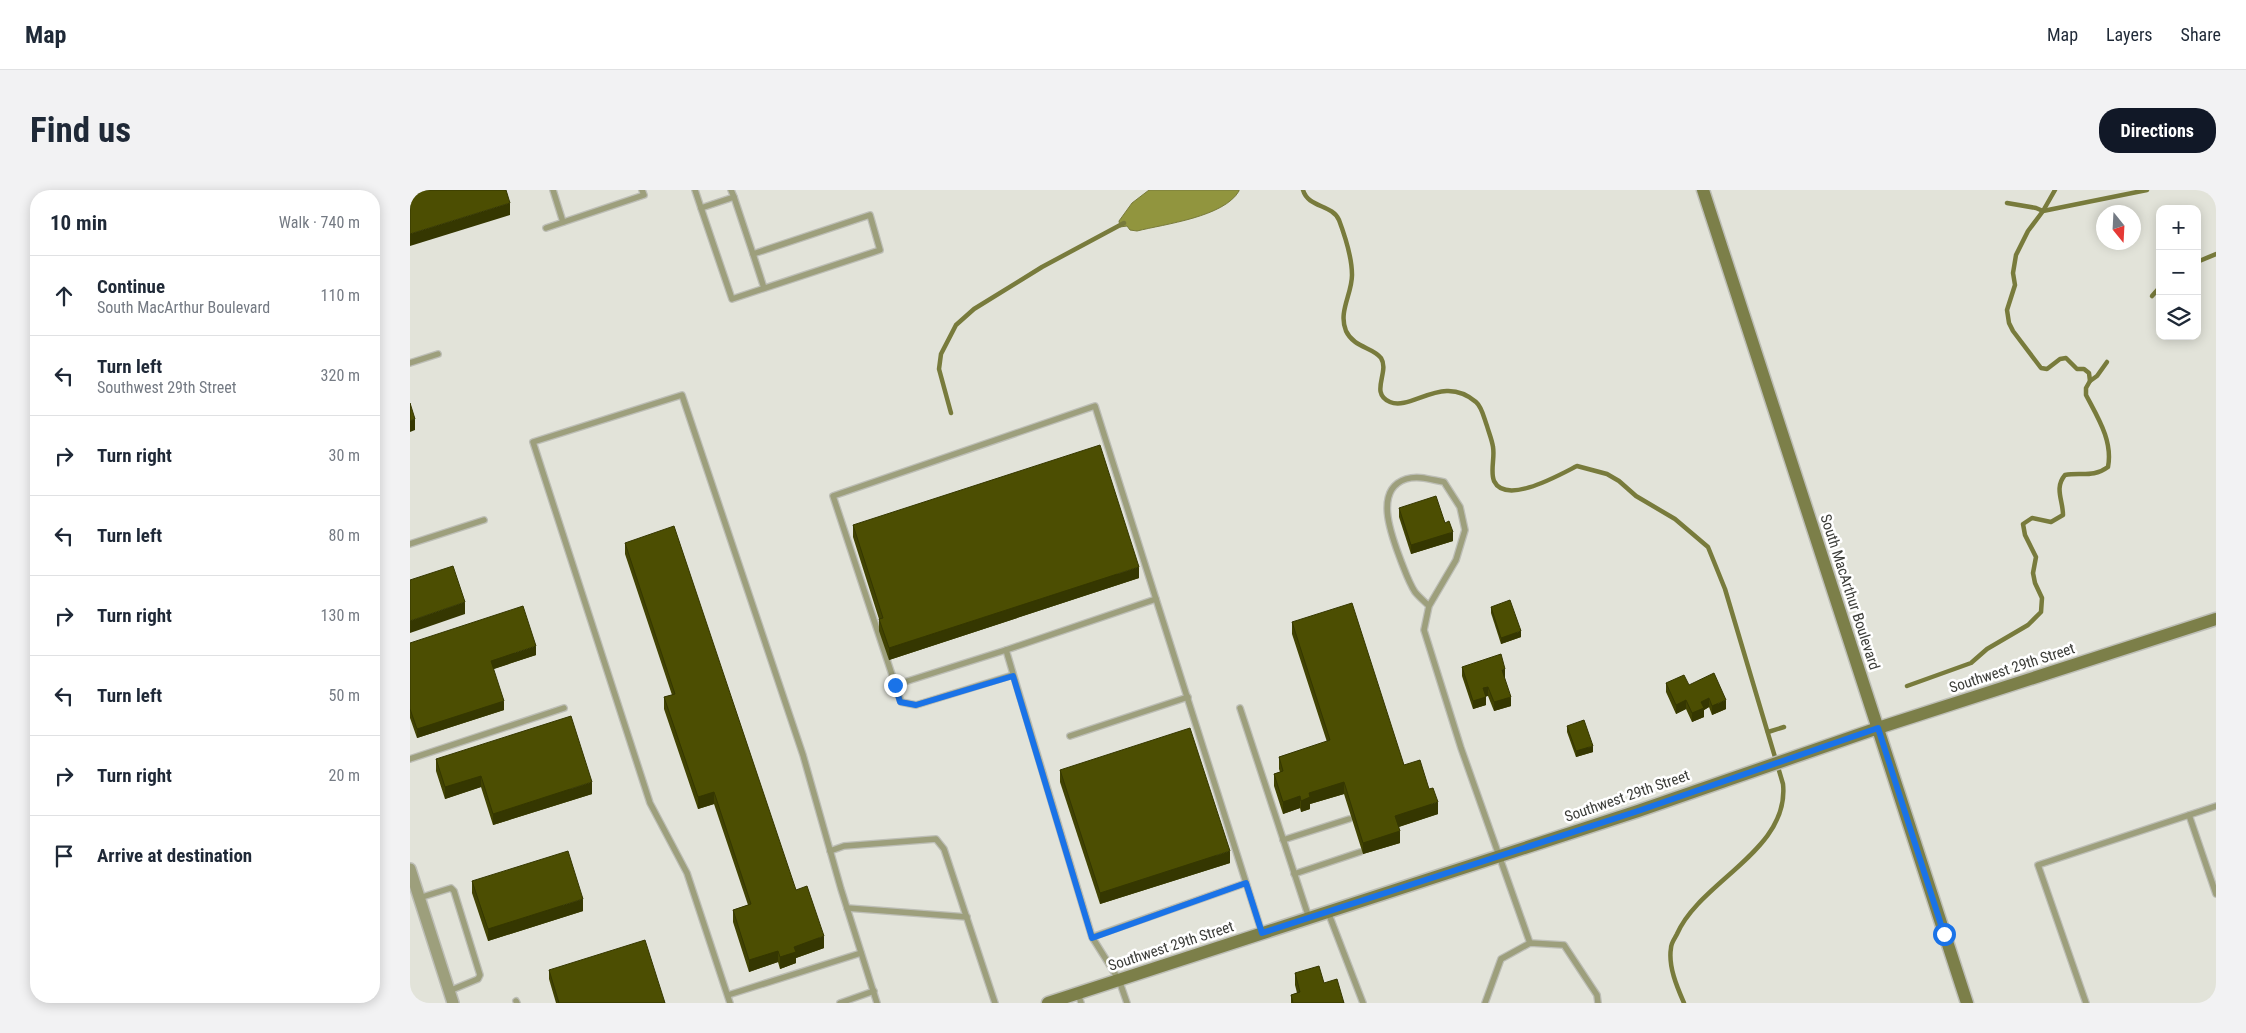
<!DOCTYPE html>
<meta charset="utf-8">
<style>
body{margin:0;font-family:"Roboto Condensed",sans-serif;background:#f2f2f3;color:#1f2937}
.controls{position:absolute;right:15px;top:15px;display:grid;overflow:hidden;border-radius:10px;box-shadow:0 2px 12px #0003}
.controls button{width:45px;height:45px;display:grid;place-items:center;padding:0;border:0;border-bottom:1px solid #e0e1e3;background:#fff;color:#1f2937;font:25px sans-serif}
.compass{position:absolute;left:1686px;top:15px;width:45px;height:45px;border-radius:50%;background:#fff;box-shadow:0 2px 12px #0003;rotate:162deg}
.stop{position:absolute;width:15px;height:15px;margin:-11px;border:4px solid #1a73e8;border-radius:50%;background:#fff}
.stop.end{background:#1a73e8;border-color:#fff;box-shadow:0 1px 5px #0008}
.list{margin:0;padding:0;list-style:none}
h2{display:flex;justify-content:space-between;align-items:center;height:65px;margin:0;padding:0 20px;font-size:21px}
h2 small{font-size:16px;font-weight:400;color:#747a83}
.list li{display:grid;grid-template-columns:32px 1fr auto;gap:15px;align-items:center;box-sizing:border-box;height:80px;padding:0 20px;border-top:1px solid #e0e1e3}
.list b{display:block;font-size:19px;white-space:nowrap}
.list p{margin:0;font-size:16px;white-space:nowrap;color:#747a83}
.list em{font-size:16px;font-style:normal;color:#747a83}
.icon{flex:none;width:28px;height:28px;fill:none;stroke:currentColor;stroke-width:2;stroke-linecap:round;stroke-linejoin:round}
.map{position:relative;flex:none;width:1806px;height:813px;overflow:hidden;border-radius:20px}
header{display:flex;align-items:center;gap:30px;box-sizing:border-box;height:70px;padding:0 25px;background:#fff;border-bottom:1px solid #e0e1e3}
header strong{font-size:24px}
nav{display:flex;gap:28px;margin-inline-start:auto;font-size:18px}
.intro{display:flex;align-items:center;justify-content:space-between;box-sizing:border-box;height:120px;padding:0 30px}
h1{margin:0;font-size:35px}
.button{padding:12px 22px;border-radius:20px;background:#111827;color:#fff;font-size:18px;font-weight:700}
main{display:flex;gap:30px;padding:0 30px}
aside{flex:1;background:#fff;border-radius:20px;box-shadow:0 2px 12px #0003}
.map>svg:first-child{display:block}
.water{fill:#91953e;stroke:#787b3c}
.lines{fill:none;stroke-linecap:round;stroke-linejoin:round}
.stream{stroke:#787b3c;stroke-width:4.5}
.lane-casing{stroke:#bdbeb6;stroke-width:8}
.street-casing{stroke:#bdbeb6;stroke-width:14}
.secondary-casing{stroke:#bdbeb6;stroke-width:15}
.lane{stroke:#9d9f7c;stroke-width:5.5}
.street{stroke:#9d9f7c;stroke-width:11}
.secondary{stroke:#7c7f49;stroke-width:12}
.wall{fill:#414302}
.shaded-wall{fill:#353701}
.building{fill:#4c4e02;stroke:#353701}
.route{stroke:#1a73e8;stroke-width:6}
.labels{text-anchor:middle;stroke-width:5;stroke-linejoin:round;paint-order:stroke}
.street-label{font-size:15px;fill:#3c3d39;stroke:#fff}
</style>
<header>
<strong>Map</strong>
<nav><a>Map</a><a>Layers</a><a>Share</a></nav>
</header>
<div class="intro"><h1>Find us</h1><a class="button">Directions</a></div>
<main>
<aside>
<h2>10 min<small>Walk · 740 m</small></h2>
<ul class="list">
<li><svg class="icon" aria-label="ahead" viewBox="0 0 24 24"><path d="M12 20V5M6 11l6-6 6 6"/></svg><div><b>Continue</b><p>South MacArthur Boulevard</p></div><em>110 m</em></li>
<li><svg class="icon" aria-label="left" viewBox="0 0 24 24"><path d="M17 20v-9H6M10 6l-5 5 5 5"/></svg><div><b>Turn left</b><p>Southwest 29th Street</p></div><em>320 m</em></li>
<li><svg class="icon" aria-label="right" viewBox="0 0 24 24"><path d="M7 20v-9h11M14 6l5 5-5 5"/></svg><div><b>Turn right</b></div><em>30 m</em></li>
<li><svg class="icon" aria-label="left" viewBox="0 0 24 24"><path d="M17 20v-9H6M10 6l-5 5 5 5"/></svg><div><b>Turn left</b></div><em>80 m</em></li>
<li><svg class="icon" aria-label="right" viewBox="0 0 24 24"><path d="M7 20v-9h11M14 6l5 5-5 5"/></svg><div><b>Turn right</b></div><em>130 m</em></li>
<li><svg class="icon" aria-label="left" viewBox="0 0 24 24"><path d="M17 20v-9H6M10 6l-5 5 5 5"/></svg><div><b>Turn left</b></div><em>50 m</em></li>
<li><svg class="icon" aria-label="right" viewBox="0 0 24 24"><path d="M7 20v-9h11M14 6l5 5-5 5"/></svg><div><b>Turn right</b></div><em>20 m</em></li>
<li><svg class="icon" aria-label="arrive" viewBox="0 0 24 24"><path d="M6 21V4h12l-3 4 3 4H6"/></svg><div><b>Arrive at destination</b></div></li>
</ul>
</aside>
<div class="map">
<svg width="1806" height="813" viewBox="0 0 1806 813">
<rect width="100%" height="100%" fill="#e2e3d9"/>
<!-- water -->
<path class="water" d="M739,0H829V1C814,27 755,34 727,41L720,40L717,36L710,37L709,31L722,13Z"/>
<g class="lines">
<!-- stream -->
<g class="stream">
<path d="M893,0C898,18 922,14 929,30C935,46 942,69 942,85C942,104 928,122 936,141C944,158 963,157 971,168C980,182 959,203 980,212C1002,221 1033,183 1066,212C1072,217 1074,228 1077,236C1079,243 1082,250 1083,257C1085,268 1080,281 1084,291C1096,316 1151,284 1167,276L1197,284L1209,291L1226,306L1265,329L1298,357L1315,399L1373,594C1380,660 1290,691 1267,744C1265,748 1261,753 1261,758C1258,776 1267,797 1274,813"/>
<polyline points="1597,13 1626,18 1633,21 1737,0"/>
<polyline points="1787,72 1806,64"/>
<polyline points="1742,106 1750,97"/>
<polyline points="1680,191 1687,186 1697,172"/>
<polyline points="541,223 529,179 531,164 546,135 564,119 632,77 714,33"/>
<path d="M1497,496L1561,473L1577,459L1618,435L1631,422L1632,408L1625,393L1623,383L1626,367L1615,345L1613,334L1622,328L1641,332L1653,325C1653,310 1644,298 1655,285C1671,282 1683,288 1698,277C1703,251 1688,228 1676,205V198L1680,191L1679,183L1674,179H1667L1656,168L1650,169L1637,179L1631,178L1603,141L1599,133L1597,120L1605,95L1603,83L1606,65L1618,41L1633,21L1645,0"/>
<polyline points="1358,542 1374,537"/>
</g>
<!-- lane casing -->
<g class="lane-casing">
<g id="lane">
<polyline points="143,0 153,32"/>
<polyline points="285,0 291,18 324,7 321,0"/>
<polyline points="291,18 322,109 470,60 460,25 343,64 324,7"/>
<polyline points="136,38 234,5 232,0"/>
<polyline points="343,64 354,98"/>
<polyline points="0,173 28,164"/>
<polyline points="0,354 74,330"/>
<path d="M1019,416C1015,412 1009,407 1005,402C999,393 995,381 991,371C983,349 962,300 996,289C1009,285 1022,290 1034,292L1050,317L1055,340L1046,370L1019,416L1014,440L1051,558L1120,753"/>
<polyline points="603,485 506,515 491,512 423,306 685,216 746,409"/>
<polyline points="485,495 596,460"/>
<polyline points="830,518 899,728"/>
<polyline points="660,546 778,507"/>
<polyline points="0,569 154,518"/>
<polyline points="1779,625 1806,704"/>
<polyline points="873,650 939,629"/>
<polyline points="420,661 434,656 526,649 534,659 585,813"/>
<polyline points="884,684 950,662"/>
<polyline points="9,708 41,698 44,701 70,785 68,789 39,801"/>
<polyline points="437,718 557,727"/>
<polyline points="918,722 953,813"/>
<polyline points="682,747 836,693"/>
<polyline points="668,803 671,813"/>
<polyline points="318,805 451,763"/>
<polyline points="106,811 107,813"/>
<polyline points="320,813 277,683 240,613 123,252 272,205 393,565 431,699 467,813"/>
<polyline points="430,813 464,801"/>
<polyline points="717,813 709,790 682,747 596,460 746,409 852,743"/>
<polyline points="1075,813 1091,769 1120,753 1154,755 1187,805 1188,813"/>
<polyline points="1676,813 1628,675 1806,616"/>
</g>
</g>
<!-- street casing -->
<g class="street-casing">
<polyline id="street" points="0,679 43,813"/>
</g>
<!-- secondary casing -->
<g class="secondary-casing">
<g id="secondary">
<polyline points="1293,0 1557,813"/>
<polyline points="638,813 1228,621 1468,538 1806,429"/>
</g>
</g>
<!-- lane -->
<use href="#lane" class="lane"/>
<!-- street -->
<use href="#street" class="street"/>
<!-- secondary -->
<use href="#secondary" class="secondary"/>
</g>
<!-- wall -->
<g class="wall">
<polygon points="989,318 1035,333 1043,351 1001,364 989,327"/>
<polygon points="443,335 729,388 479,470 469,441 469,429 443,347"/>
<polygon points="215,353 414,758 386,768 386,773 370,779 368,772 339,782 323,732 323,720 338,715 304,614 288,619 254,519 254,507 262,505 215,364"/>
<polygon points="1081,417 1111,447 1091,454 1081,423"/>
<polygon points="882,432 994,575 1028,624 989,637 990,653 953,664 934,604 900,614 900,619 891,622 890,618 873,624 864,596 864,584 870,582 869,579 869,567 917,552 882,444"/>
<polygon points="0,453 126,465 83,479 94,520 7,548 0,528"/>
<polygon points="1052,477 1095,488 1094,488 1101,516 1084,521 1078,506 1076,506 1076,515 1063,519 1052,486"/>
<polygon points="1256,493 1279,495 1316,519 1302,525 1299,517 1294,520 1294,527 1282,532 1276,519 1266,524 1256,502"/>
<polygon points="1157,536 1183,562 1166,567 1157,542"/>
<polygon points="26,569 182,604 83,635 71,597 35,609 26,581"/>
<polygon points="650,580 820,673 690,714 650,592"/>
<polygon points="62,691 173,721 78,751 62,703"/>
<polygon points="139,780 255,813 146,813 139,789"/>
<polygon points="885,783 914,793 934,813 881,813 881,805 887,803 885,795"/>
</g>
<!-- shaded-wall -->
<g class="shaded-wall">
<polygon points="100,13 100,25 0,56 0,44"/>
<polygon points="5,229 5,240 0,242 0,231"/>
<polygon points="1043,342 1043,351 1001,364 1001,355"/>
<polygon points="729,377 729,388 479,470 479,458"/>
<polygon points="55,412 55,424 0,443 0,431"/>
<polygon points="1111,441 1111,447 1091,454 1091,448"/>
<polygon points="126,456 126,465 81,480 81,471"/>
<polygon points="1095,479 1095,488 1092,489 1092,480"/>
<polygon points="1078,497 1078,506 1073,507 1073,498"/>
<polygon points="1076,507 1076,515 1063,519 1063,511"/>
<polygon points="1101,507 1101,516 1084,521 1084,512"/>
<polygon points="1299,508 1299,517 1294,520 1294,527 1282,532 1282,523 1291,512"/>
<polygon points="1276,510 1276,519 1266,524 1266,515"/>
<polygon points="1316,510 1316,519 1302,525 1302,516"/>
<polygon points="94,511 94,520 7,548 7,539"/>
<polygon points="1183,556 1183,562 1166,567 1166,561"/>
<polygon points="71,586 71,597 35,609 35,597"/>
<polygon points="182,592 182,604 83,635 83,624"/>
<polygon points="934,592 934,604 900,614 900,619 891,622 891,611 899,603"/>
<polygon points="304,602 304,614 288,619 288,607"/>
<polygon points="890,606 890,618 873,624 873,612"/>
<polygon points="1028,612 1028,624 985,638 985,626"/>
<polygon points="990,641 990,653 953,664 953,653"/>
<polygon points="820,661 820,673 690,714 690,703"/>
<polygon points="173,709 173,721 78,751 78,739"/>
<polygon points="414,746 414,758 386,768 386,773 370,779 370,767 384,757"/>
<polygon points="368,761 368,772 339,782 339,770"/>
</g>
<!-- building -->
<g class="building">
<polygon points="0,0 96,0 100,13 0,44"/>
<polygon points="0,213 5,229 0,231"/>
<polygon points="690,255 729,377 479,458 469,429 473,428 443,335"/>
<polygon points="1026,306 1035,333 1039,331 1043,342 1001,355 989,318"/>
<polygon points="264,336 386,700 397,696 414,746 384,757 386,762 370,767 368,761 339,770 323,720 341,714 304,602 288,607 254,507 265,504 215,353"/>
<polygon points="43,376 55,412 0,431 0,390"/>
<polygon points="1100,410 1111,441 1091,448 1081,417"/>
<polygon points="942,413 994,575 1010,570 1019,599 1023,598 1028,612 985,626 990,641 953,653 934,592 899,603 900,607 891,611 890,606 873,612 864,584 873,581 869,567 920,550 882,432"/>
<polygon points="113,416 126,456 81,471 94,511 7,539 0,519 0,453"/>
<polygon points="1091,464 1095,479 1092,480 1101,507 1084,512 1078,497 1073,498 1076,507 1063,511 1052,477"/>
<polygon points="1304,483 1316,510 1302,516 1299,508 1291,512 1294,518 1282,523 1276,510 1266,515 1256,493 1274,485 1279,495"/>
<polygon points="161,526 182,592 83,624 71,586 35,597 26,569"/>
<polygon points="1174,530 1183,556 1166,561 1157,536"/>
<polygon points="780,538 820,661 690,703 650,580"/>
<polygon points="158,661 173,709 78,739 62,691"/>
<polygon points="235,750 255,813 149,813 139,780"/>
<polygon points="909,776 914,793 927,789 934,813 883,813 881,805 890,802 885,783"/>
</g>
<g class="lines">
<!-- route -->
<polyline class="route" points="485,495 490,512 506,515 603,486 682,748 836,693 852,743 1228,621 1468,538 1534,744"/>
</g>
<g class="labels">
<!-- street labels -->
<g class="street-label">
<text transform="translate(1440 402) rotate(72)" y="5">South MacArthur Boulevard</text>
<text transform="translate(1602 478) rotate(-18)" y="5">Southwest 29th Street</text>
<text transform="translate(1217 606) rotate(-19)" y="5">Southwest 29th Street</text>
<text transform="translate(761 756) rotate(-18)" y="5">Southwest 29th Street</text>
</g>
</g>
</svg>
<div class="controls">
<button>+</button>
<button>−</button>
<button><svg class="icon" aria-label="layers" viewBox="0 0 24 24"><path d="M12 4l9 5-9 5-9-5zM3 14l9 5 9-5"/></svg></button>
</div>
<svg class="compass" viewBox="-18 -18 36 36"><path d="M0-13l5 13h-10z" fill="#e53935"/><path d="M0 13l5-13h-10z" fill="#747a83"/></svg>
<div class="stop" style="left:1534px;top:744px"></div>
<div class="stop end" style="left:485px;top:495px"></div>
</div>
</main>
